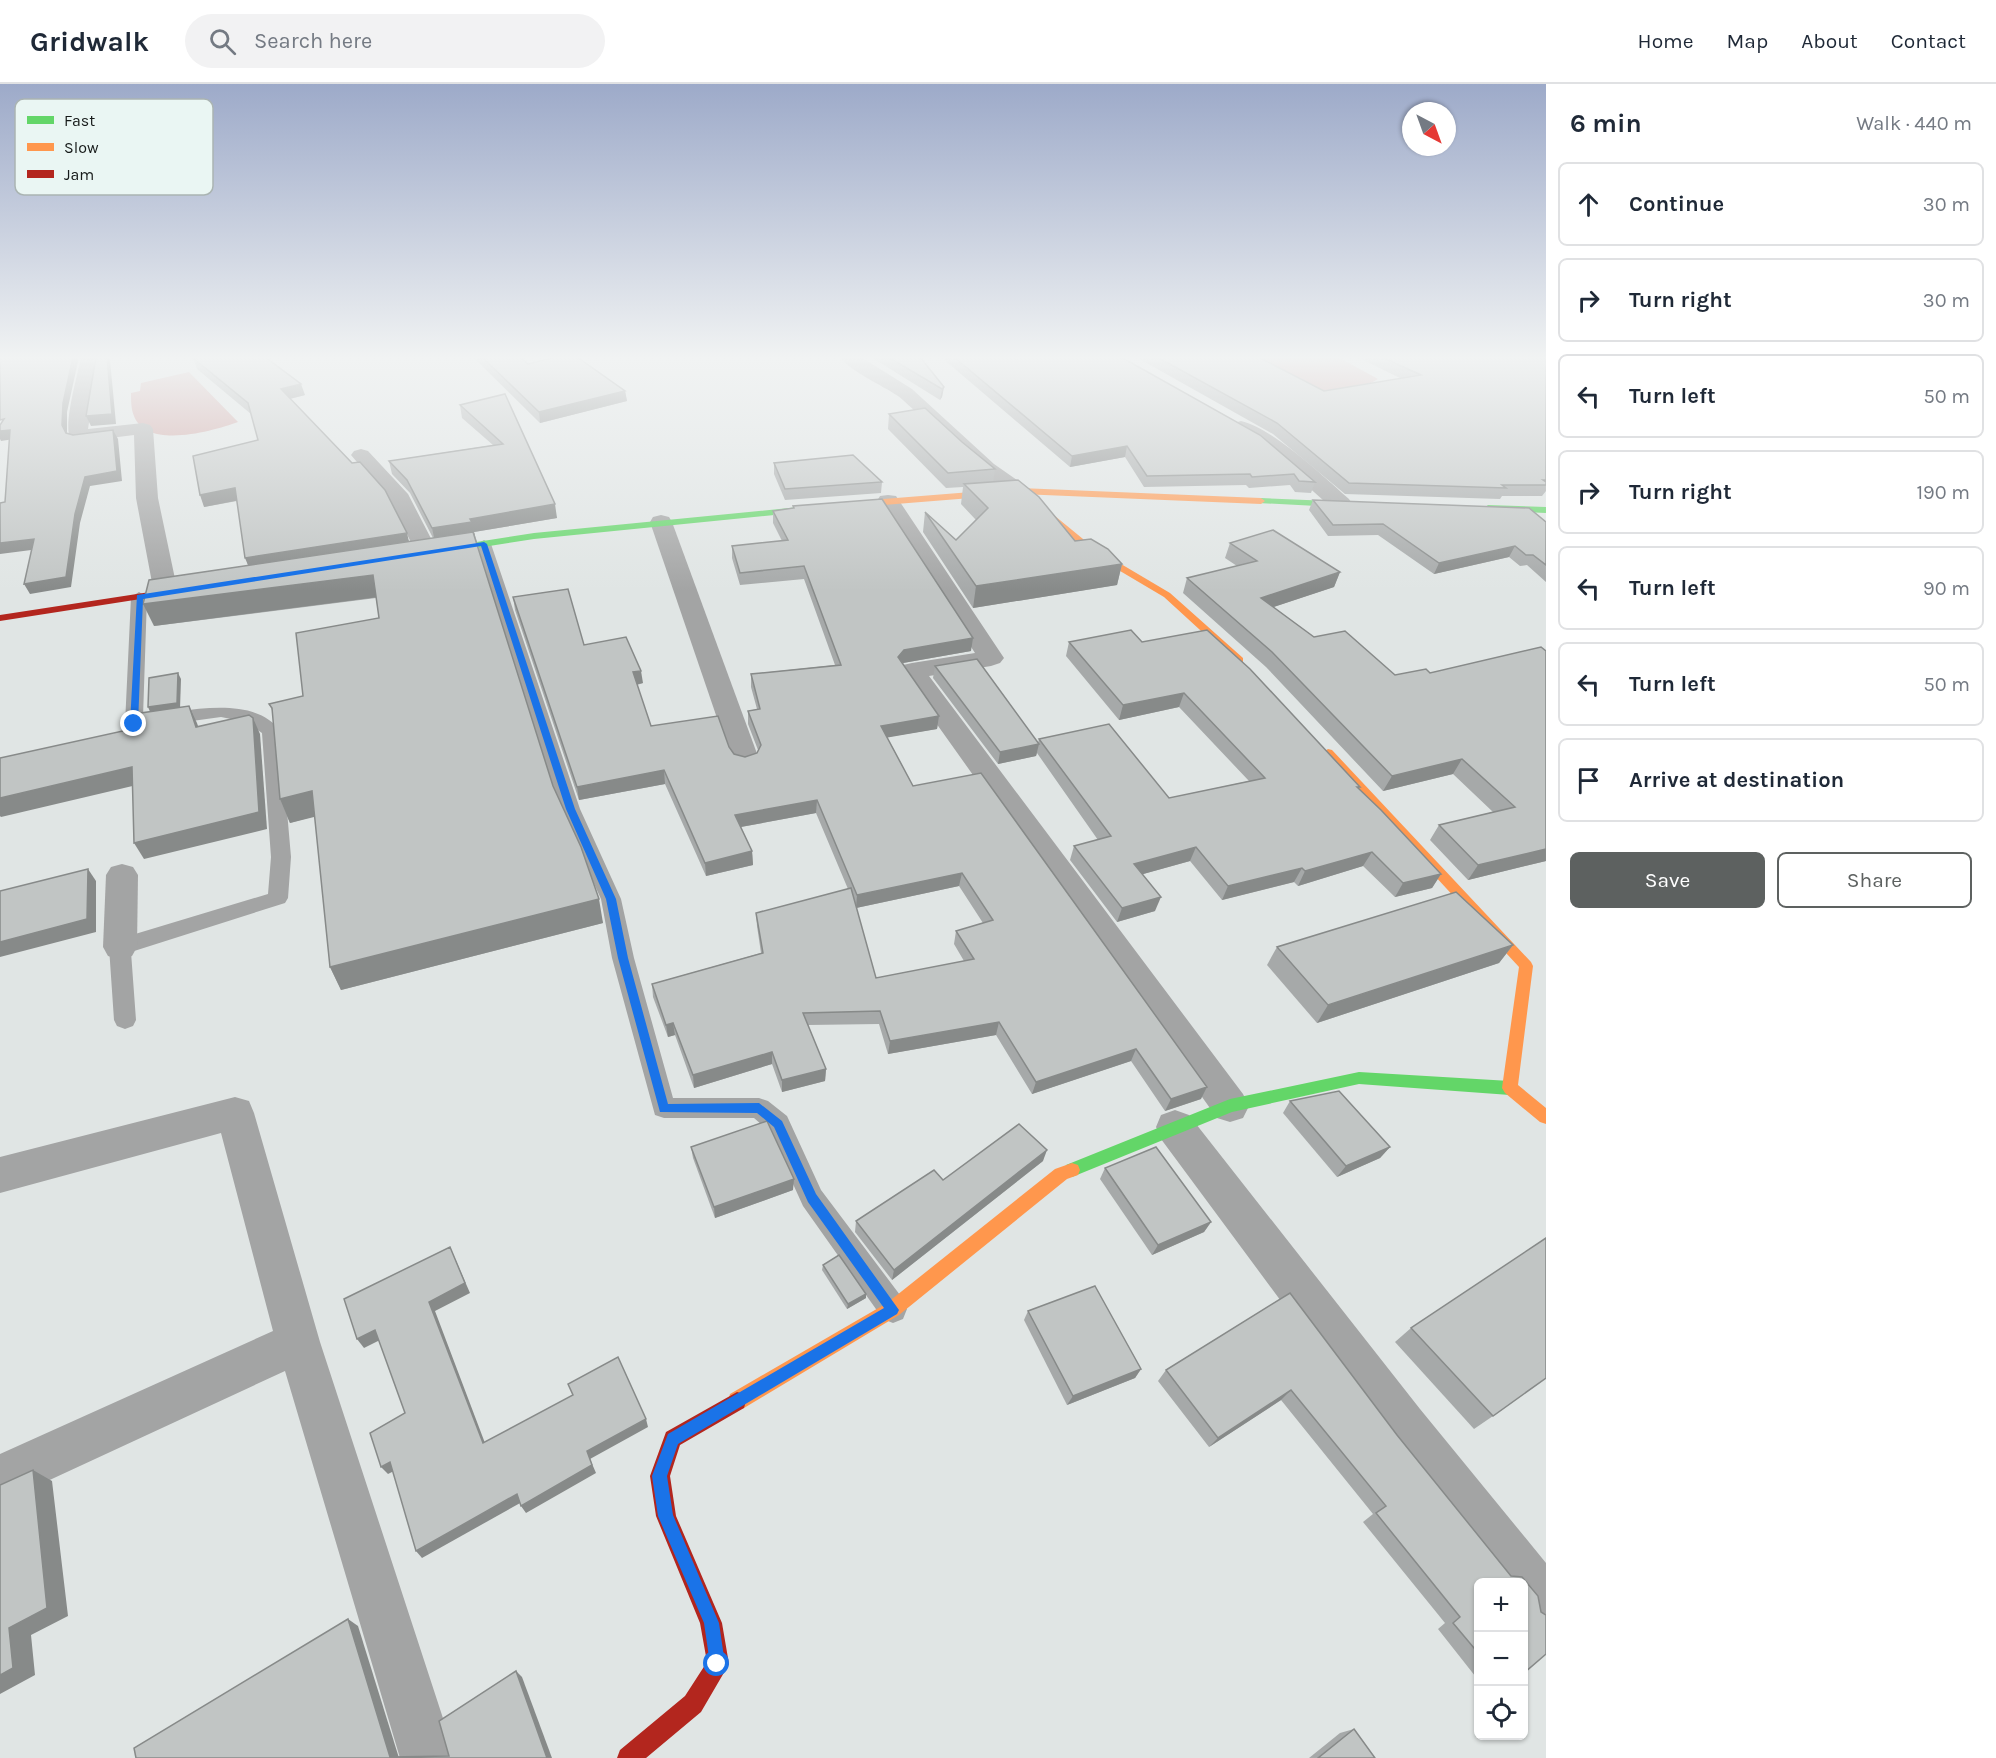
<!DOCTYPE html>
<meta charset="utf-8">
<style>
body{margin:0;font-family:Karla,sans-serif;background:#f2f2f3;color:#1f2937}
.controls{position:absolute;right:18px;bottom:18px;display:grid;overflow:hidden;border-radius:9px;box-shadow:0 2px 4px #0004}
.controls button{width:54px;height:54px;display:grid;place-items:center;padding:0;border:0;border-bottom:2px solid #e0e1e3;background:#fff;color:#1f2937;font:30px sans-serif}
.compass{position:absolute;left:1402px;top:18px;width:54px;height:54px;border-radius:50%;background:#fff;box-shadow:0 2px 4px #0004;rotate:139deg}
.stop{position:absolute;width:18px;height:18px;margin:-14px;border:4px solid #1a73e8;border-radius:50%;background:#fff}
.stop.end{background:#1a73e8;border-color:#fff;box-shadow:0 2px 6px #0008}
.list{margin:0;padding:0;list-style:none}
h2{display:flex;justify-content:space-between;align-items:center;height:78px;margin:0;padding:0 24px;font-size:26px}
h2 small{font-size:20px;font-weight:400;color:#747a83}
.list li{display:grid;grid-template-columns:39px 1fr auto;gap:18px;align-items:center;box-sizing:border-box;height:84px;margin:0 12px 12px;padding:0 12px;border:2px solid #e0e1e3;border-radius:9px}
.list b{display:block;font-size:22px;white-space:nowrap}
.list em{font-size:20px;font-style:normal;color:#747a83}
.actions{display:flex;gap:12px;padding:18px 24px}
.actions a{flex:1;padding:14px 0;border:2px solid #5d6160;border-radius:9px;text-align:center;font-size:21px;color:#5d6160}
.actions .main{background:#5d6160;color:#fff}
.icon{flex:none;width:33px;height:33px;fill:none;stroke:currentColor;stroke-width:2;stroke-linecap:round;stroke-linejoin:round}
.map{position:relative;flex:none;width:1546px;height:1674px;overflow:hidden}
header{display:flex;align-items:center;gap:36px;box-sizing:border-box;height:84px;padding:0 30px;background:#fff;border-bottom:2px solid #e0e1e3}
header strong{font-size:28px}
nav{display:flex;gap:33px;margin-inline-start:auto;font-size:21px}
.search{width:420px;height:54px;background:#f2f2f3;display:flex;align-items:center;gap:15px;box-sizing:border-box;padding:0 21px;border-radius:33px;color:#747a83;font-size:22px}
main{display:flex}
aside{flex:1;background:#fff}
.map>svg:first-child{display:block}
.water{fill:#cc9c9a}
.lines{fill:none;stroke-linecap:round;stroke-linejoin:round}
.lane{fill:#a3a4a4;fill-rule:evenodd}
.street{fill:#a3a4a4;fill-rule:evenodd}
.fast{fill:#63d668;fill-rule:evenodd}
.slow{fill:#ff974d;fill-rule:evenodd}
.jam{fill:#b3261e;fill-rule:evenodd}
.wall{fill:#a6a9a9;fill-rule:evenodd}
.shaded-wall{fill:#878a89}
.building{fill:#c1c5c4;stroke:#878a89;stroke-width:1.5}
.route{fill:#1a73e8}
.key{fill:#eaf6f3;stroke:#aab4b2;stroke-width:1.5}
.key-label{font-size:16px;fill:#161a19}
</style>
<header>
<strong>Gridwalk</strong>
<div class="search"><svg class="icon" aria-label="search" viewBox="0 0 24 24"><circle cx="10" cy="10" r="6"/><path d="M15 15l6 6"/></svg>Search here</div>
<nav><a>Home</a><a>Map</a><a>About</a><a>Contact</a></nav>
</header>
<main>
<div class="map">
<svg width="1546" height="1674" viewBox="0 0 1546 1674">
<rect width="100%" height="100%" fill="#e0e5e4"/>
<!-- water -->
<g class="water">
<polygon points="1243,273 1338,273 1378,295 1359,306 1331,311"/>
<path d="M189,288L238,338C213,347 147,366 134,332C131,325 131,316 131,309L140,307L141,299Z"/>
</g>
<g class="lines">
<!-- lane -->
<g class="lane">
<polygon points="484,456 491,460 580,725 621,815 634,874 673,1014 759,1014 768,1017 787,1032 821,1106 903,1215 907,1225 903,1235 893,1239 883,1235 803,1122 769,1047 754,1034 664,1034 655,1031 612,874 601,815 560,725 477,460"/>
<path d="M139,508L147,513L143,633C180,628 254,609 280,647L291,773L288,814L285,819L131,868L136,936L133,942L125,945L117,942L114,936L109,863L112,857L268,810L271,773L262,649L246,638L221,633L134,645L128,644L125,640L131,513Z"/>
</g>
<!-- street -->
<g class="street">
<path d="M81,273H99L88,345L143,339L150,341L153,345L158,414L178,509L174,514L166,516L158,514L154,509L136,414L134,351L78,358L71,356C62,343 78,290 81,273Z"/>
<path d="M840,273H861L912,305L994,380L1027,403L1031,407L1027,411C998,419 924,332 898,312C882,301 851,288 840,273Z"/>
<path d="M1241,337C1274,345 1323,392 1349,415L1352,420L1349,425L1341,426L1333,425L1286,383L1234,347L1231,343L1234,339Z"/>
<polygon points="361,365 368,367 408,410 438,468 435,473 427,475 419,473 416,468 390,417 351,371 354,367"/>
<polygon points="888,411 896,412 1004,574 1000,579 991,582 929,592 1243,1010 1249,1022 1243,1034 1230,1038 1217,1034 899,587 903,581 912,579 975,569 877,417 880,412"/>
<polygon points="661,431 669,433 672,438 759,675 755,681 745,684 735,681 731,675 650,438 653,433"/>
<polygon points="122,780 133,783 138,791 137,863 132,872 120,876 108,872 103,863 106,791 111,783"/>
<polygon points="235,1013 249,1017 254,1029 320,1258 456,1674 400,1674 285,1287 0,1419 0,1370 273,1247 221,1049 0,1109 0,1073"/>
<path d="M1175,1026L1189,1031L1420,1325L1546,1479V1546C1515,1533 1524,1529 1524,1498H1496L1386,1359L1161,1055L1156,1043L1161,1031Z"/>
</g>
<!-- fast -->
<g class="fast">
<polygon points="1261,414 1355,418 1359,421 1355,424 1258,419 1257,417"/>
<polygon points="871,416 875,419 874,421 534,455 432,471 427,468 432,465 534,449"/>
<polygon points="1488,421 1546,423 1546,429 1485,426 1484,424"/>
<polygon points="1359,988 1510,997 1515,999 1518,1004 1515,1009 1510,1011 1359,1000 1232,1028 1072,1093 1066,1091 1064,1086 1066,1081 1230,1015"/>
</g>
<!-- slow -->
<g class="slow">
<polygon points="1020,404 1261,414 1265,417 1261,420 1020,410 871,422 867,419 871,416"/>
<polygon points="1027,414 1033,414 1094,464 1170,509 1243,574 1243,578 1235,578 1164,513 1088,468 1027,418"/>
<polygon points="1328,665 1332,666 1531,878 1533,882 1518,1001 1546,1024 1546,1040 1540,1038 1505,1009 1502,1004 1519,883 1324,672 1322,669"/>
<polygon points="1072,1079 1078,1081 1080,1086 1078,1091 1067,1095 899,1231 744,1324 737,1326 730,1324 728,1317 730,1310 887,1219 1055,1085"/>
</g>
<!-- jam -->
<g class="jam">
<polygon points="189,502 194,505 192,507 0,537 0,531"/>
<polygon points="737,1308 744,1310 746,1317 744,1324 680,1361 670,1392 676,1432 722,1539 729,1580 701,1628 646,1674 617,1674 620,1666 685,1612 707,1578 700,1539 656,1432 650,1392 666,1348"/>
</g>
</g>
<!-- wall -->
<g class="wall">
<polygon points="473,273 520,273 528,280 625,307 627,317 540,339"/>
<polygon points="871,273 920,273 944,303 942,313 940,316"/>
<polygon points="941,273 1121,273 1315,398 1311,409 1295,408 1290,401 1249,404 1246,401 1144,403 1125,373 1070,383"/>
<polygon points="1136,273 1258,273 1324,307 1402,295 1357,273 1546,273 1546,407 1542,412 1502,412 1500,415 1345,410 1273,350"/>
<polygon points="193,274 305,311 290,315 409,457 433,454 410,409 392,390 389,377 493,361 462,334 460,321 505,310 557,434 474,448 553,702 603,839 341,906 330,883 315,732 290,739 280,715 273,628 269,620 303,612 379,534 376,514 154,542 248,481 237,417 204,423 258,356 251,330 197,285"/>
<polygon points="889,330 962,358 995,385 993,398 1075,457 1122,480 1117,501 973,524 923,448 925,428 956,456 976,436 961,420 963,403 946,404 888,345"/>
<polygon points="774,379 882,398 881,409 785,416 774,390"/>
<polygon points="1313,416 1546,438 1546,498 1527,481 1520,482 1509,473 1434,490 1378,451 1328,452 1309,426"/>
<path d="M793,422L971,567L903,579L939,632L937,645L887,653L913,702L1201,1015L1165,1027L1131,977L1032,1010L996,951L888,970L879,940L808,941L826,985L825,997L782,1008L772,980L694,1004L675,951L668,953L653,913L652,900L761,869L757,842L756,829L848,805L816,729L741,743L752,767L753,781L706,792L665,700L579,716L515,526L513,513L643,599L637,601L651,642L729,663L734,670L745,673L757,669L758,666L748,640V627L757,625L751,603V590L835,581L804,495L740,501L732,474V462L782,457L773,439V427L793,424ZM959,802L983,839L956,847L954,860L964,877L876,894L856,824Z"/>
<polygon points="1230,459 1340,488 1334,503 1273,523 1314,553 1395,591 1430,589 1541,563 1546,777 1468,796 1430,756 1439,741 1493,728 1453,690 1383,707 1266,583 1183,509 1187,494 1237,482 1225,474"/>
<polygon points="1069,558 1142,558 1360,703 1358,705 1441,790 1432,804 1395,813 1363,782 1298,802 1294,798 1222,816 1190,777 1143,790 1155,827 1117,838 1070,776 1074,762 1098,756 1037,669 1036,672 998,680 933,594 935,582 1038,659 1039,655 1169,714 1249,697 1179,623 1119,636 1066,572"/>
<polygon points="1513,861 1499,879 1317,939 1267,881 1277,863"/>
<polygon points="1290,1017 1390,1063 1380,1074 1337,1093 1283,1029"/>
<polygon points="691,1063 793,1106 715,1134 693,1074"/>
<polygon points="1043,1077 892,1196 855,1148 856,1137 943,1096"/>
<polygon points="1105,1084 1211,1138 1204,1148 1152,1171 1100,1095"/>
<polygon points="823,1181 866,1214 847,1225 822,1186"/>
<polygon points="1290,1209 1479,1498 1479,1597 1438,1545 1445,1539 1363,1438 1373,1430 1281,1316 1209,1363 1158,1297 1166,1286"/>
<polygon points="1028,1227 1141,1285 1135,1294 1067,1321 1024,1236"/>
<polygon points="1411,1244 1493,1332 1474,1345 1395,1258"/>
<polygon points="1354,1645 1375,1674 1309,1674 1340,1649"/>
</g>
<!-- shaded-wall -->
<g class="shaded-wall">
<polygon points="73,273 79,273 67,328 67,350 62,341 63,319"/>
<polygon points="107,273 109,273 110,276 116,340 91,342 86,332"/>
<polygon points="301,300 305,311 285,316 281,305"/>
<polygon points="944,303 942,313 940,316 942,305"/>
<polygon points="625,307 627,317 540,339 539,328"/>
<polygon points="10,346 14,355 1,357 0,355 0,347"/>
<polygon points="113,346 118,355 122,397 90,402 80,439 71,503 30,510 24,500 85,393"/>
<polygon points="1127,362 1125,373 1070,383 1072,372"/>
<polygon points="235,404 240,416 204,423 200,411"/>
<polygon points="555,420 557,434 474,448 475,452 435,458 432,444 470,435"/>
<polygon points="407,449 410,462 250,486 245,474"/>
<polygon points="34,455 39,465 0,470 0,459"/>
<polygon points="1515,462 1509,473 1434,490 1439,479"/>
<polygon points="1122,480 1117,501 973,524 976,502"/>
<polygon points="1340,488 1334,503 1256,529 1261,514"/>
<polygon points="373,491 379,513 154,542 143,520"/>
<polygon points="973,554 971,567 903,579 898,573 904,566"/>
<polygon points="641,587 643,599 634,601 633,588"/>
<polygon points="178,589 181,595 180,625 151,630 148,623"/>
<polygon points="1184,609 1179,623 1119,636 1123,621"/>
<polygon points="189,622 197,639 204,660 196,643"/>
<polygon points="939,632 937,645 879,655 881,642"/>
<polygon points="253,634 260,650 267,745 144,775 134,759"/>
<polygon points="1039,660 1036,672 998,680 1000,668"/>
<polygon points="1462,675 1453,690 1383,707 1392,692"/>
<polygon points="132,683 141,700 1,733 0,732 0,714"/>
<polygon points="664,686 665,700 579,716 577,703"/>
<polygon points="312,707 322,731 290,739 280,715"/>
<polygon points="817,716 816,729 735,744 735,731"/>
<polygon points="1196,763 1190,777 1129,794 1134,780"/>
<polygon points="1546,765 1546,777 1468,796 1478,781"/>
<polygon points="752,767 753,781 706,792 705,779"/>
<polygon points="1372,768 1363,782 1298,802 1305,787"/>
<polygon points="1302,784 1294,798 1222,816 1228,802"/>
<polygon points="88,785 96,797 96,848 0,873 0,858"/>
<polygon points="962,789 959,802 856,824 857,811"/>
<polygon points="1441,790 1432,804 1395,813 1403,799"/>
<polygon points="1161,813 1155,827 1117,838 1122,824"/>
<polygon points="599,815 603,839 341,906 330,883"/>
<polygon points="1513,861 1499,879 1317,939 1328,921"/>
<polygon points="999,938 996,951 888,970 890,957"/>
<polygon points="673,939 675,951 668,953 666,941"/>
<polygon points="1136,965 1131,977 1032,1010 1036,998"/>
<polygon points="772,968 772,980 694,1004 693,991"/>
<polygon points="826,985 825,997 782,1008 782,996"/>
<polygon points="1207,1003 1201,1015 1165,1027 1171,1015"/>
<polygon points="1390,1063 1380,1074 1337,1093 1346,1082"/>
<polygon points="1047,1066 1043,1077 892,1196 894,1186"/>
<polygon points="794,1095 793,1106 715,1134 714,1123"/>
<polygon points="1211,1138 1204,1148 1152,1171 1158,1161"/>
<polygon points="450,1163 470,1209 435,1227 488,1367 483,1359 429,1218"/>
<polygon points="866,1210 866,1214 847,1225 848,1220"/>
<polygon points="375,1246 382,1255 364,1264 357,1255"/>
<polygon points="1141,1285 1135,1294 1067,1321 1073,1312"/>
<polygon points="1291,1306 1281,1316 1209,1363 1218,1354"/>
<polygon points="646,1335 648,1343 590,1375 596,1389 526,1429 521,1422 587,1367"/>
<polygon points="390,1378 396,1386 388,1390 381,1383"/>
<polygon points="33,1386 52,1397 68,1532 31,1551 35,1591 0,1610 0,1591 9,1544"/>
<polygon points="517,1410 522,1418 422,1474 416,1467"/>
<polygon points="348,1535 358,1542 399,1674 390,1673"/>
<polygon points="516,1587 522,1593 552,1674 547,1674"/>
</g>
<!-- building -->
<g class="building">
<polygon points="0,273 73,273 63,319 62,341 66,349 73,351 113,346 117,387 85,393 75,430 66,493 24,500 34,455 0,459 0,419 5,418 10,346 0,347 0,341 4,335 0,336"/>
<polygon points="96,273 107,273 112,330 86,332"/>
<polygon points="199,273 265,273 301,300 281,305 352,379 360,378 385,406 407,449 245,474 235,404 200,411 193,372 258,356 248,319 193,274"/>
<polygon points="482,273 520,273 528,280 556,273 577,273 625,307 539,328"/>
<polygon points="888,273 920,273 944,303 942,305"/>
<polygon points="954,273 1121,273 1260,351 1315,398 1299,397 1294,390 1252,393 1250,390 1147,392 1127,362 1072,372"/>
<polygon points="1157,273 1258,273 1324,307 1421,291 1382,273 1546,273 1546,396 1543,396 1546,398 1546,401 1502,401 1506,404 1349,399 1277,339"/>
<polygon points="505,310 555,420 470,435 472,438 432,444 407,396 389,377 503,360 460,321"/>
<polygon points="925,324 962,358 995,385 948,389 889,330"/>
<polygon points="853,371 882,398 785,405 774,379"/>
<polygon points="1018,396 1039,413 1075,457 1091,455 1108,465 1122,480 976,502 925,428 956,456 988,424 964,400"/>
<polygon points="882,415 973,554 904,566 898,573 939,632 881,642 913,702 981,689 1207,1003 1171,1015 1136,965 1036,998 999,938 890,957 880,927 803,929 826,985 782,996 772,968 693,991 673,939 666,941 652,900 763,869 756,829 851,804 876,894 974,875 956,847 993,836 962,789 857,811 817,716 735,731 752,767 705,779 664,686 577,703 513,513 568,505 584,561 626,553 641,587 633,588 651,642 718,632 729,663 734,670 745,673 757,669 761,661 748,627 760,625 751,590 841,581 804,482 740,489 732,462 788,456 773,427 794,424 793,422"/>
<polygon points="1313,416 1529,424 1546,438 1546,481 1533,471 1526,471 1515,462 1439,479 1383,440 1333,441"/>
<polygon points="1273,446 1340,488 1261,514 1314,553 1345,547 1395,591 1426,585 1430,589 1541,563 1546,567 1546,765 1478,781 1439,741 1515,723 1462,675 1392,692 1272,568 1187,494 1257,477 1230,459"/>
<polygon points="473,448 553,702 581,763 599,815 330,883 312,707 280,715 272,624 269,620 303,612 296,549 379,534 373,491 143,520 149,496"/>
<polygon points="1131,546 1142,558 1207,546 1250,585 1360,703 1357,703 1381,726 1441,790 1403,799 1372,768 1305,787 1302,784 1228,802 1196,763 1134,780 1161,813 1122,824 1074,762 1111,752 1039,655 1109,640 1169,714 1265,694 1184,609 1123,621 1069,558"/>
<polygon points="977,575 1039,660 1000,668 935,582"/>
<polygon points="178,589 177,619 148,623 149,594"/>
<polygon points="189,622 196,643 249,631 253,634 259,728 134,759 132,683 0,714 0,674 132,645 129,634 141,631 141,629"/>
<polygon points="88,785 87,835 0,858 0,807"/>
<polygon points="1456,808 1513,861 1328,921 1277,863"/>
<polygon points="1339,1007 1390,1063 1346,1082 1290,1017"/>
<polygon points="767,1037 794,1095 714,1123 691,1063"/>
<polygon points="1019,1040 1047,1066 894,1186 856,1137 934,1086 943,1096"/>
<polygon points="1156,1063 1211,1138 1158,1161 1105,1084"/>
<polygon points="1546,1154 1546,1294 1493,1332 1411,1244"/>
<polygon points="450,1163 465,1199 429,1218 483,1359 573,1311 568,1300 618,1273 646,1335 587,1367 592,1381 521,1422 517,1410 416,1467 390,1378 381,1383 370,1349 405,1329 375,1246 357,1255 344,1215"/>
<polygon points="839,1171 866,1210 848,1220 823,1181"/>
<polygon points="1095,1202 1141,1285 1073,1312 1028,1227"/>
<polygon points="1290,1209 1397,1351 1511,1492 1522,1493 1538,1512 1541,1528 1546,1531 1546,1570 1524,1589 1524,1498 1479,1498 1479,1570 1453,1539 1460,1533 1376,1429 1386,1422 1291,1306 1218,1354 1166,1286"/>
<polygon points="33,1386 47,1524 9,1544 13,1584 0,1591 0,1401"/>
<polygon points="348,1535 390,1673 449,1672 439,1637 516,1587 547,1674 136,1674 134,1664"/>
<polygon points="1354,1645 1375,1674 1318,1674"/>
</g>
<!-- sky -->
<linearGradient id="sky" x2="0" y2="1"><stop stop-color="#9daac9"/><stop offset="0.54" stop-color="#f1f3f3"/><stop offset="1" stop-color="#f1f3f3" stop-opacity="0"/></linearGradient>
<rect width="1546" height="507" fill="url(#sky)"/>
<!-- route -->
<polygon class="route" points="484,458 487,460 575,725 616,815 628,874 668,1020 759,1019 782,1037 816,1110 899,1226 897,1230 678,1360 667,1392 673,1431 719,1539 725,1580 723,1586 717,1588 712,1586 710,1580 704,1539 658,1432 652,1392 668,1350 884,1224 808,1118 774,1043 757,1029 660,1028 618,874 606,815 566,725 481,462 143,515 138,640 134,642 130,640 137,511"/>
<!-- legend -->
<rect x="15" y="15" width="198" height="96" rx="9" class="key"/>
<rect x="27" y="32" width="27" height="8" fill="#63d668"/>
<rect x="27" y="59" width="27" height="8" fill="#ff974d"/>
<rect x="27" y="86" width="27" height="8" fill="#b3261e"/>
<g class="key-label">
<text x="64" y="42">Fast</text>
<text x="64" y="69">Slow</text>
<text x="64" y="96">Jam</text>
</g>
</svg>
<div class="controls">
<button>+</button>
<button>−</button>
<button><svg class="icon" aria-label="locate" viewBox="0 0 24 24"><circle cx="12" cy="12" r="6"/><path d="M12 2v4M12 18v4M2 12h4M18 12h4"/></svg></button>
</div>
<svg class="compass" viewBox="-18 -18 36 36"><path d="M0-13l5 13h-10z" fill="#e53935"/><path d="M0 13l5-13h-10z" fill="#747a83"/></svg>
<div class="stop" style="left:717px;top:1580px"></div>
<div class="stop end" style="left:134px;top:640px"></div>
</div>
<aside>
<h2>6 min<small>Walk · 440 m</small></h2>
<ul class="list">
<li><svg class="icon" aria-label="ahead" viewBox="0 0 24 24"><path d="M12 20V5M6 11l6-6 6 6"/></svg><div><b>Continue</b></div><em>30 m</em></li>
<li><svg class="icon" aria-label="right" viewBox="0 0 24 24"><path d="M7 20v-9h11M14 6l5 5-5 5"/></svg><div><b>Turn right</b></div><em>30 m</em></li>
<li><svg class="icon" aria-label="left" viewBox="0 0 24 24"><path d="M17 20v-9H6M10 6l-5 5 5 5"/></svg><div><b>Turn left</b></div><em>50 m</em></li>
<li><svg class="icon" aria-label="right" viewBox="0 0 24 24"><path d="M7 20v-9h11M14 6l5 5-5 5"/></svg><div><b>Turn right</b></div><em>190 m</em></li>
<li><svg class="icon" aria-label="left" viewBox="0 0 24 24"><path d="M17 20v-9H6M10 6l-5 5 5 5"/></svg><div><b>Turn left</b></div><em>90 m</em></li>
<li><svg class="icon" aria-label="left" viewBox="0 0 24 24"><path d="M17 20v-9H6M10 6l-5 5 5 5"/></svg><div><b>Turn left</b></div><em>50 m</em></li>
<li><svg class="icon" aria-label="arrive" viewBox="0 0 24 24"><path d="M6 21V4h12l-3 4 3 4H6"/></svg><div><b>Arrive at destination</b></div></li>
</ul>
<div class="actions"><a class="main">Save</a><a>Share</a></div>
</aside>
</main>
